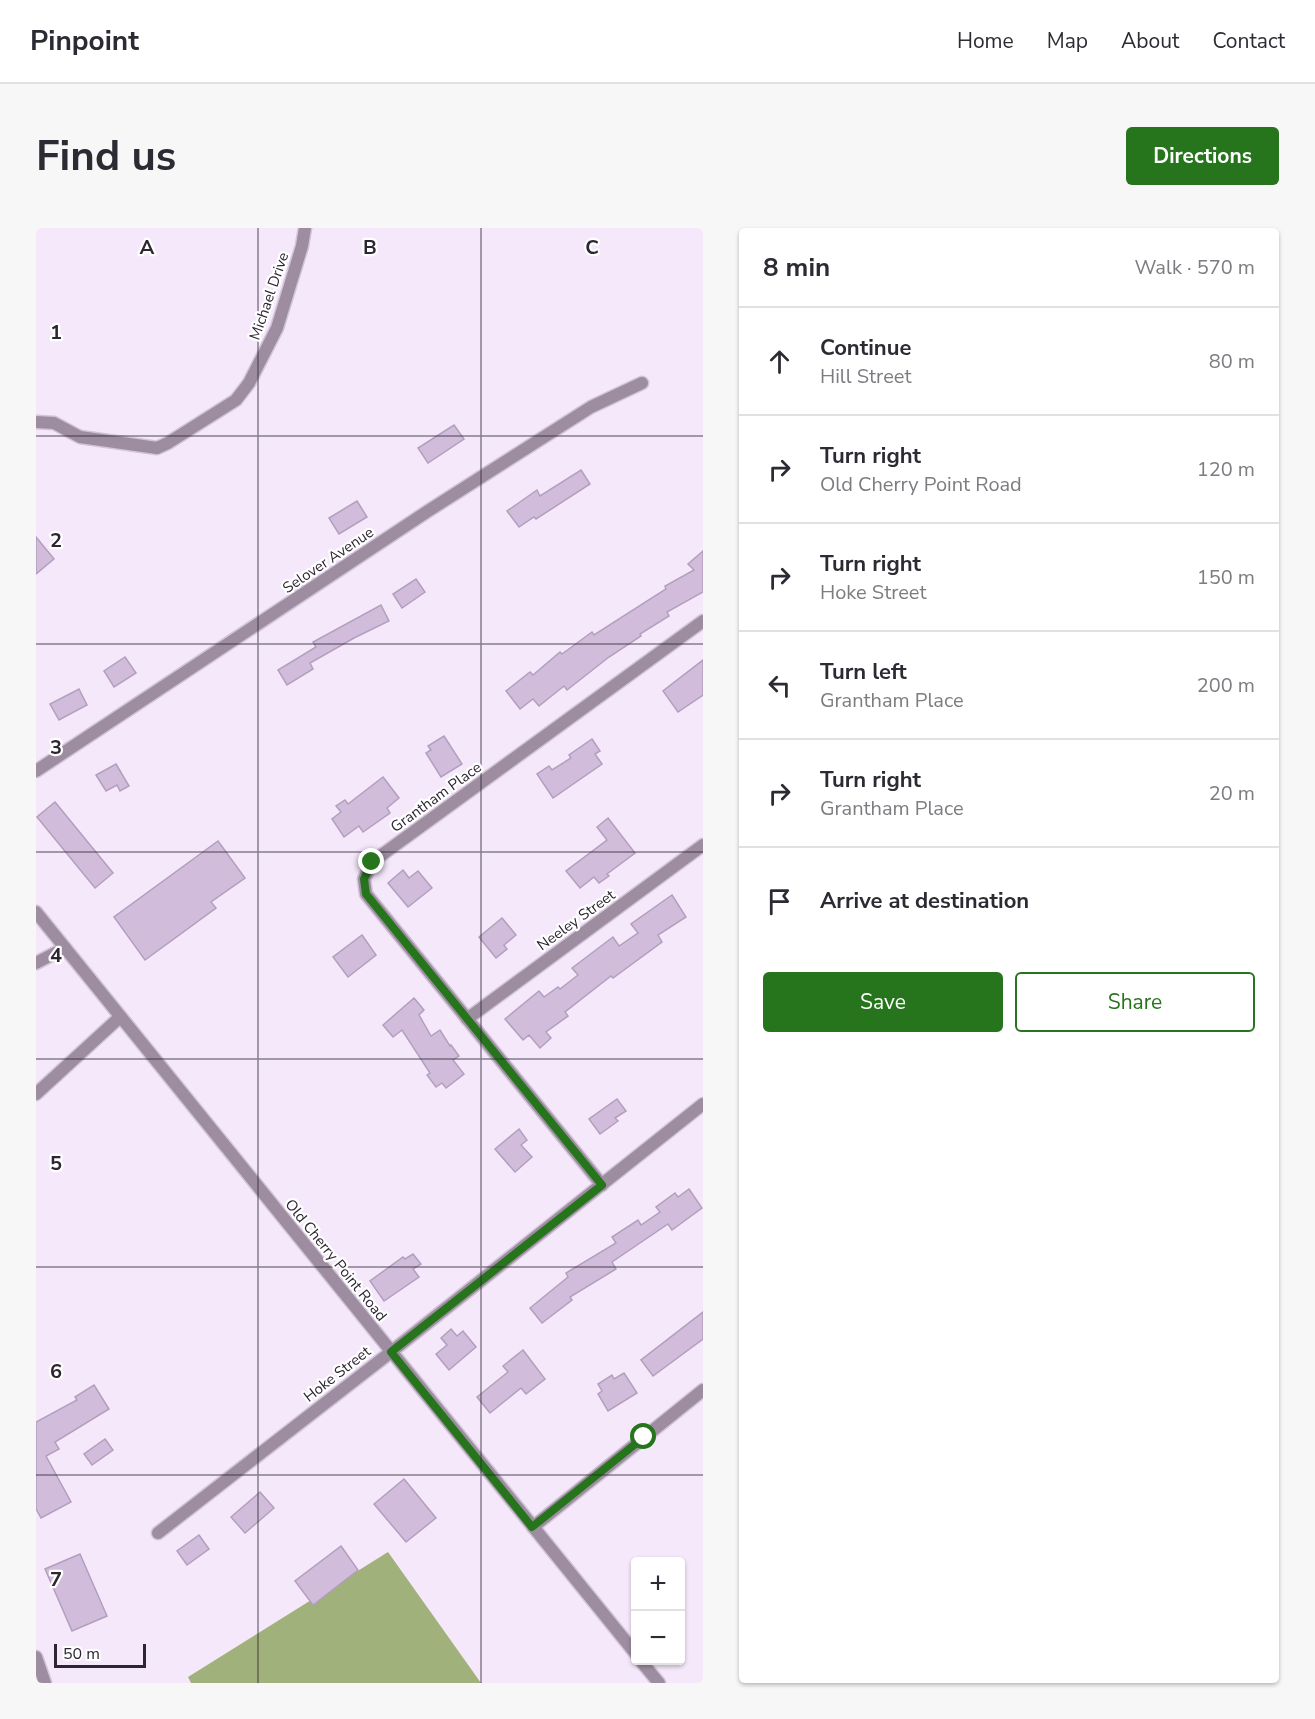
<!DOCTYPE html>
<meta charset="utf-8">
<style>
body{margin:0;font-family:"Nunito Sans",sans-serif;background:#f7f7f7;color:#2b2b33}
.controls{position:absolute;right:18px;bottom:18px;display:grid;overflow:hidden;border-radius:6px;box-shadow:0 2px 4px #0004}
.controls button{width:54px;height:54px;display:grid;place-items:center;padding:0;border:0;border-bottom:2px solid #e1e1e2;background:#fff;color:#2b2b33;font:30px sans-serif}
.scale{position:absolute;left:18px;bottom:15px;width:92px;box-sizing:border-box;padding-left:6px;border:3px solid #2d2531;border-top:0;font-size:16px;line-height:21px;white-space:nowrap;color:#2d2531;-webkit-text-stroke:4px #fff;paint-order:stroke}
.stop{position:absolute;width:18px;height:18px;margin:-14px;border:4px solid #26751d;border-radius:50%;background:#fff}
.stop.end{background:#26751d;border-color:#fff;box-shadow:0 2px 6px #0008}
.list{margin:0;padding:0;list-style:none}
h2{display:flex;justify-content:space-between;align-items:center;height:78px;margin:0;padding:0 24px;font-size:26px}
h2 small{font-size:20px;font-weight:400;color:#7c7c81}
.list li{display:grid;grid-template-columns:39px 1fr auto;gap:18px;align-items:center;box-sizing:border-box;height:108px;padding:0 24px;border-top:2px solid #e1e1e2}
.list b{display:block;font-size:22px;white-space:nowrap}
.list p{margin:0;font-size:20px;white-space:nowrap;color:#7c7c81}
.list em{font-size:20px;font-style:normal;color:#7c7c81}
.actions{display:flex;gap:12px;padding:18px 24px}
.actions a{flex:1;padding:14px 0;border:2px solid #26751d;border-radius:6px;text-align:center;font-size:21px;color:#26751d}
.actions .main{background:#26751d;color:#fff}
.icon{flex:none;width:33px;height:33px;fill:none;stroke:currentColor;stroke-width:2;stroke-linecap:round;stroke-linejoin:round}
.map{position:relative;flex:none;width:667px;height:1455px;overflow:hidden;border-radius:6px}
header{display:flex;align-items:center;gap:36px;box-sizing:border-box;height:84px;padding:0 30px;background:#fff;border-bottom:2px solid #e1e1e2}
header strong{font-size:28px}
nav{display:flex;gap:33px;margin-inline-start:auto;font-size:21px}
.intro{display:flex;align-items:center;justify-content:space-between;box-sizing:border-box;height:144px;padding:0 36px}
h1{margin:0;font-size:42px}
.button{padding:15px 27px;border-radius:6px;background:#26751d;color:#fff;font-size:21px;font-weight:700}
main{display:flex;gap:36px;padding:0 36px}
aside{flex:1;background:#fff;border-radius:6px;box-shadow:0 2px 4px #0004}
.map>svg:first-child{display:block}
.forest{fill:#a0b17b}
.building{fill:#d1bddb;stroke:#b39fbd;stroke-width:1.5}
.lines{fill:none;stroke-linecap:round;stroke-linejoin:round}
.minor-casing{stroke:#d1c5d7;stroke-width:15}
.minor{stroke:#9e8da1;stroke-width:12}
.route{stroke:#26751d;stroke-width:8}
.grid{fill:none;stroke:#2d2531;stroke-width:1.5;stroke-opacity:0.55}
.labels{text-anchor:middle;stroke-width:4.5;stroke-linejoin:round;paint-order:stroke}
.street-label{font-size:15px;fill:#2d2531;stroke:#fff}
.grid-label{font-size:20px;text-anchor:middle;font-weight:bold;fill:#2d2531;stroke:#fff;stroke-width:4.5;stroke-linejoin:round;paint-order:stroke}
</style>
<header>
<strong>Pinpoint</strong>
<nav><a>Home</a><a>Map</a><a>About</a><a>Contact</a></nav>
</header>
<div class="intro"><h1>Find us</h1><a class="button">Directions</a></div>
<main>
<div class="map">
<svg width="667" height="1455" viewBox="0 0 667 1455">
<rect width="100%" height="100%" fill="#f5e8fb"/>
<!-- forest -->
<polygon class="forest" points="352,1324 445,1455 155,1455 152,1449"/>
<!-- building -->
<g class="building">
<polygon points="418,197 428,211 392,235 382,220"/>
<polygon points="545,242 554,256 500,291 498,289 483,299 471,283 501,262 504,268"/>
<polygon points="321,273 331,289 303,306 293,290"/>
<polygon points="0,309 18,331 0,346"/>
<polygon points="667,323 667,364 631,384 633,388 604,406 605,408 573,429 531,462 528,458 503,478 497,471 484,481 470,463 494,444 497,447 524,424 526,426 556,404 558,407 630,361 629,358 658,342 652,336"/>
<polygon points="380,351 389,364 366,380 357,366"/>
<polygon points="345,377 353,393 318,410 274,435 277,441 251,457 242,442 280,419 277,414"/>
<polygon points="89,429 100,445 78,459 68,443"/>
<polygon points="667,432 667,467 642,484 627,463"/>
<polygon points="43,461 51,477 23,492 14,476"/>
<polygon points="408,508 426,536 405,549 390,525 395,522 392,518"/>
<polygon points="556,511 564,523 559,526 566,536 517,570 501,546 513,538 516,542 535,530 533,527"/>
<polygon points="80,536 93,558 84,563 81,557 70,563 60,547"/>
<polygon points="347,549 363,570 351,580 354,585 327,604 323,598 308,609 296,591 305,584 300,578 309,572 312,576"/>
<polygon points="19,574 77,645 59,660 1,589"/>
<polygon points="572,590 599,625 571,646 573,648 563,655 558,649 544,660 530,643 571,612 561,599"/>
<polygon points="182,613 209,650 175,674 180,680 109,732 78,689"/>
<polygon points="367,642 373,650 382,643 396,660 372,679 352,655"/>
<polygon points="636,667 650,689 622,707 626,714 577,750 575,748 529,784 532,788 510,804 515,810 504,820 493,807 487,812 469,791 503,763 508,769 522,759 524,761 542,747 536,740 577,709 583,718 602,705 595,696"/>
<polygon points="466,690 480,707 468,717 471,721 460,730 443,709"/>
<polygon points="326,707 340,727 312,749 297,729"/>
<polygon points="378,770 388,782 383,787 395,808 404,802 414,818 415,817 423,828 417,832 428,846 410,860 406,855 400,859 391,847 394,845 366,802 357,809 347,797"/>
<polygon points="581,871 590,883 579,890 582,893 564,906 553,891"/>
<polygon points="483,901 491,912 485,917 496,929 479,944 459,921"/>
<polygon points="653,961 666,980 636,1002 632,996 576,1034 580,1041 534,1069 536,1072 506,1095 494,1080 532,1049 530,1045 580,1015 576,1009 602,992 605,997 624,984 620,979 639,965 642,969"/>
<polygon points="377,1026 385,1036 377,1041 383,1049 348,1073 334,1053 367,1029 369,1031"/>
<polygon points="667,1084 667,1111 617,1148 605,1132"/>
<polygon points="415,1101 421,1108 427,1103 440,1119 413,1142 400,1126 411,1117 405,1110"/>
<polygon points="487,1122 509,1151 490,1166 485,1160 454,1185 441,1169 472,1144 467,1138"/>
<polygon points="588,1145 601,1165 572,1183 562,1166 566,1163 562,1156 576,1147 578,1151"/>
<polygon points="58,1157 73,1181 19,1214 23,1221 10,1228 35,1274 5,1290 0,1281 0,1194 41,1172 39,1169"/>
<polygon points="69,1211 77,1222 56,1237 48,1226"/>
<polygon points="368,1251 400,1290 370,1314 338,1276"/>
<polygon points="224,1264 238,1280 209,1305 195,1289"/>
<polygon points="163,1307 173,1321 151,1337 141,1323"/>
<polygon points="305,1318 322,1342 277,1377 259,1353"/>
<polygon points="44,1326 71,1388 36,1403 9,1341"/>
</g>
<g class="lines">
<!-- minor casing -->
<g class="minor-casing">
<g id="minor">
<polyline points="0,194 18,195 44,209 121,220 132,215 200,172 213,155 241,100 266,18 269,0"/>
<polyline points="0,543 392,283 555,179 606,155"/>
<polyline points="0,684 600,1426"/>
<polyline points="0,735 29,720"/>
<polyline points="431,791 667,617"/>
<polyline points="0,866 84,789"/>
<polyline points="566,957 330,666 328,651 336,634 667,393"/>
<polyline points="497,1299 667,1162"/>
<polyline points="122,1305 355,1124 667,876"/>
<polyline points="0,1429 9,1455"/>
<polyline points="604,1432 623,1455"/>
</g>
</g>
<!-- minor -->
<use href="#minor" class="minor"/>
</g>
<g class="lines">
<!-- route -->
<polyline class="route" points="336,634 328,651 330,666 566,957 355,1124 496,1299 608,1209"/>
</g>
<!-- grid -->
<path class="grid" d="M222,0V1455M445,0V1455M0,208H667M0,416H667M0,624H667M0,831H667M0,1039H667M0,1247H667"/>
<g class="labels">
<!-- street labels -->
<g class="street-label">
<text transform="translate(233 68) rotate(-71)" y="5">Michael Drive</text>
<text transform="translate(292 332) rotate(-34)" y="5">Selover Avenue</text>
<text transform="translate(400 569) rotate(-36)" y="5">Grantham Place</text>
<text transform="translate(540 692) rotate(-36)" y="5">Neeley Street</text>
<text transform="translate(300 1032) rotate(51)" y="5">Old Cherry Point Road</text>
<text transform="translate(301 1146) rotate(-38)" y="5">Hoke Street</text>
</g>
</g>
<g class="grid-label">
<text x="111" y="26">A</text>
<text x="334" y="26">B</text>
<text x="556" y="26">C</text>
<text x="20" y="111">1</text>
<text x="20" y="319">2</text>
<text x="20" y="526">3</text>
<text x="20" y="734">4</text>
<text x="20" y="942">5</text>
<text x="20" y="1150">6</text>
<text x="20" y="1358">7</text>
</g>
</svg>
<div class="controls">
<button>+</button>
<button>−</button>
</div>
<div class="scale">50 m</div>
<div class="stop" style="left:608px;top:1209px"></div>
<div class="stop end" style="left:336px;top:634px"></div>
</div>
<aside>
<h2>8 min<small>Walk · 570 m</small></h2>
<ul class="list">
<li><svg class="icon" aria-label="ahead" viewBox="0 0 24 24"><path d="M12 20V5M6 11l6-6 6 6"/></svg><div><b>Continue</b><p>Hill Street</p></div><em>80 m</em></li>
<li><svg class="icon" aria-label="right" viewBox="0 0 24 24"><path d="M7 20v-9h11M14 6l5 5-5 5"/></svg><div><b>Turn right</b><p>Old Cherry Point Road</p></div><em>120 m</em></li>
<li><svg class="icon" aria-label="right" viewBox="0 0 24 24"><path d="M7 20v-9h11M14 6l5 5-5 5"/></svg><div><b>Turn right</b><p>Hoke Street</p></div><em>150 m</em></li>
<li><svg class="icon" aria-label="left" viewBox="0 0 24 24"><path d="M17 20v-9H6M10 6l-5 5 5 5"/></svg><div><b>Turn left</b><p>Grantham Place</p></div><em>200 m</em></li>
<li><svg class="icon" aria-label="right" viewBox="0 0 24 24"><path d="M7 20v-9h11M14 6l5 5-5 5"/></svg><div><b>Turn right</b><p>Grantham Place</p></div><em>20 m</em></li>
<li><svg class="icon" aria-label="arrive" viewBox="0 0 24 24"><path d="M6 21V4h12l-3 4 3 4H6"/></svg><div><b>Arrive at destination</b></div></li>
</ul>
<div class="actions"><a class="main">Save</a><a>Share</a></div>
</aside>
</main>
